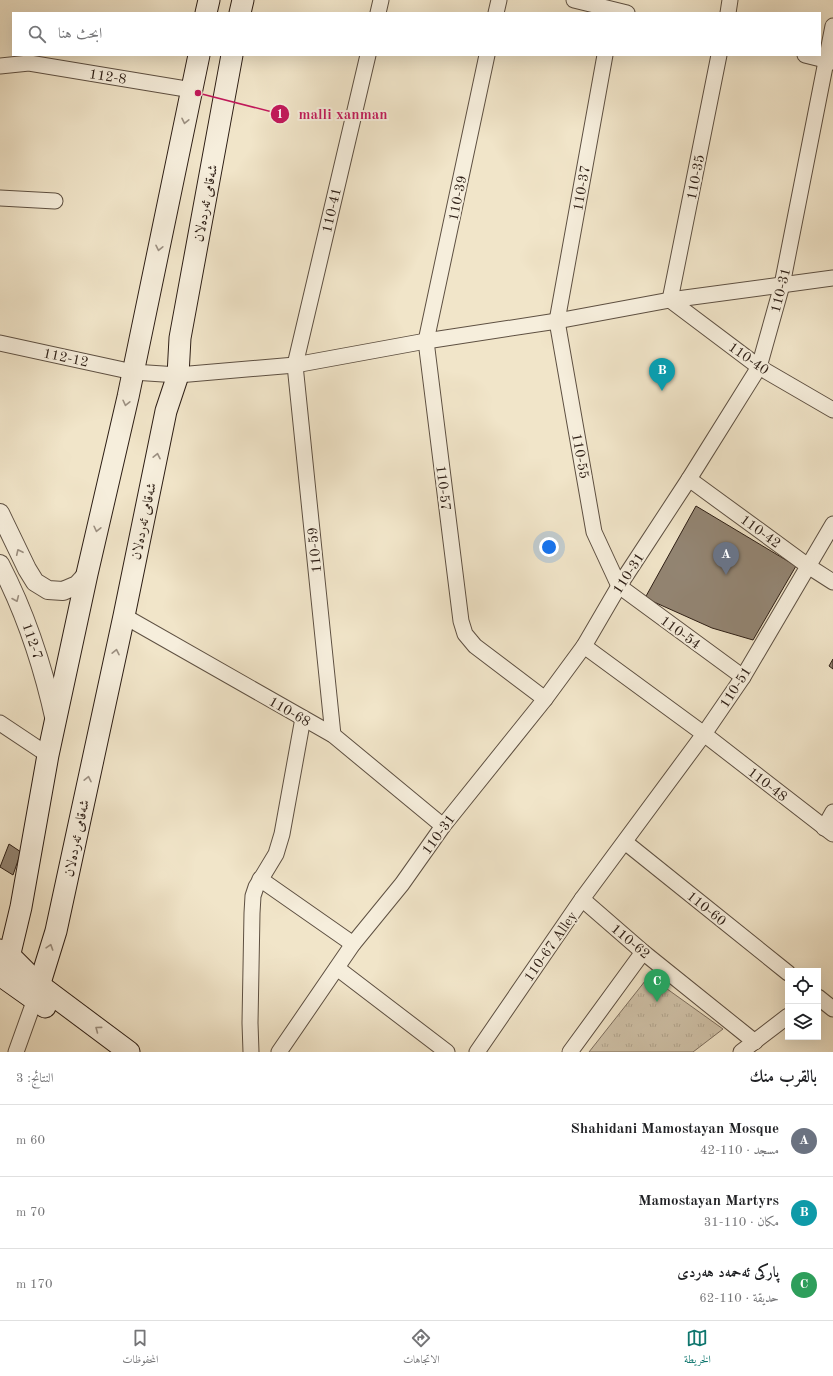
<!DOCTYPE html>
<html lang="ar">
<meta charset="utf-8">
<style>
body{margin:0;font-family:"Old Standard TT",Amiri,serif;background:#f2f2f2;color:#202124;direction:rtl}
.controls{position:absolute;right:12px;bottom:12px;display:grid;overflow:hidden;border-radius:0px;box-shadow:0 4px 16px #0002}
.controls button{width:36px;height:36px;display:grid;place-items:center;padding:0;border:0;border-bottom:1px solid #e0e0e0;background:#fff;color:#202124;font:20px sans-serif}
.you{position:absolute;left:549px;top:547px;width:14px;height:14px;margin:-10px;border:3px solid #fff;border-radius:50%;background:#1a73e8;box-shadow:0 0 0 6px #1a73e833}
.badge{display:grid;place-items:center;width:26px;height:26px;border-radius:50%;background:#0f766e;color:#fff;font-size:13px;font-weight:700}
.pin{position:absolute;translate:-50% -33px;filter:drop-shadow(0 1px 2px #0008)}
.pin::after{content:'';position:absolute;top:21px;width:14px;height:12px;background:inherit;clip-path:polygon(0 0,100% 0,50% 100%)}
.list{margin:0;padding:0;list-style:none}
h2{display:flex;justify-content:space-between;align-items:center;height:52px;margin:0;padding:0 16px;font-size:17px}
h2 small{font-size:13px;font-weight:400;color:#757577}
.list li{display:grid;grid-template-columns:26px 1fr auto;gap:12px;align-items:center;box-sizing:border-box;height:72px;padding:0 16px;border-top:1px solid #e0e0e0}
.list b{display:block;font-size:15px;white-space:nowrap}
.list p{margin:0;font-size:13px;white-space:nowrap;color:#757577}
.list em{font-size:13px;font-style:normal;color:#757577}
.icon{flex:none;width:22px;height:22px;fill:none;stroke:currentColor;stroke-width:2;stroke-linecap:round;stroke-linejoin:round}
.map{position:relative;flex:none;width:833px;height:1052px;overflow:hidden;direction:ltr}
.search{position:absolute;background:#fff;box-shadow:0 4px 16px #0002;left:12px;right:12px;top:12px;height:44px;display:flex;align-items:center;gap:10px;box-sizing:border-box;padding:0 14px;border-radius:0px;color:#757577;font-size:15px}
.sheet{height:268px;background:#fff}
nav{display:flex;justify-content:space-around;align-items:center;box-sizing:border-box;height:56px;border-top:1px solid #e0e0e0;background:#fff;font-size:11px;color:#757577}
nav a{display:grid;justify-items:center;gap:2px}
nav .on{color:#0f766e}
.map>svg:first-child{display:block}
.grass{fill:url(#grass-tufts);stroke:#7e7060}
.building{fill:#938573;stroke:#2d1e15}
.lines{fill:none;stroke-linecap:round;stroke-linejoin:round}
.minor-casing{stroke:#5e5042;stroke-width:17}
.tertiary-casing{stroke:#5e5042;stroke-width:20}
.secondary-casing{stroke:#2d1e15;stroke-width:23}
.minor{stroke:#f6eedc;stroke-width:15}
.tertiary{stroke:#f6eedc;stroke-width:18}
.secondary{stroke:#f6eedc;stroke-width:21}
.oneway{stroke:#9c9082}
.labels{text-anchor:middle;stroke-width:4;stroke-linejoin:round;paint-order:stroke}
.street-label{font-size:14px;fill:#2d1e15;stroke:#f6eedc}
.leader{fill:none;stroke:#c2185b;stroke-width:1.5}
.callout-dot{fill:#c2185b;stroke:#f6eedc;stroke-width:1.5}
.mark-label{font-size:12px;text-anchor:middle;font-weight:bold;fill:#fff}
.callout-label{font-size:15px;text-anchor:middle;font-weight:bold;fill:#c2185b;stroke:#f6eedc;stroke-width:4;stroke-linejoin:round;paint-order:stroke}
</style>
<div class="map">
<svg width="833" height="1052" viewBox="0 0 833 1052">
<defs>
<pattern id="grass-tufts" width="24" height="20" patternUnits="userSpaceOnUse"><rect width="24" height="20" fill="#d0c3aa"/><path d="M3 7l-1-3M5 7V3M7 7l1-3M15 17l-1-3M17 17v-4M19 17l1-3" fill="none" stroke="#b3a791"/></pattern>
</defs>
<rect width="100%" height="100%" fill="#f1e5c9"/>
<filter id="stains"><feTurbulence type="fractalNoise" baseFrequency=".005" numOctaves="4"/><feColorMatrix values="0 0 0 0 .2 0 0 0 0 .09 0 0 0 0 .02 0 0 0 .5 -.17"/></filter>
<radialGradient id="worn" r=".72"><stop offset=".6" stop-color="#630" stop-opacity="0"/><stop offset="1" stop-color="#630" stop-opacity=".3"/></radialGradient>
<!-- grass -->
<polygon class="grass" points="649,976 723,1029 693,1052 589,1052"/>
<!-- building -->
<g class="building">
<polygon points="696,506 796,566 753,640 712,628 645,598"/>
<polygon points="833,659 833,669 829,666"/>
<polygon points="9,844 21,852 13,875 0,867"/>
</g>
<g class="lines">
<!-- minor casing -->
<g class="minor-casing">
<g id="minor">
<polyline points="574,0 627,13"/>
<polyline points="378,13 381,0"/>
<polyline points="496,13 499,0"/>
<polyline points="728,13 730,0"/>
<polyline points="487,55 426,341 461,621 465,634 475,646 545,699"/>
<polyline points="605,55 557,321 594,532 619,586 743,677"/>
<polyline points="719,55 670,300 759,367 833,410"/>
<polyline points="805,55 833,62"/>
<polyline points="0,66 29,63 192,90"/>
<polyline points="0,198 55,201"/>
<polyline points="0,343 133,372 178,375 295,365 426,341 557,321 670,300 833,278"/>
<polyline points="689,479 808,566 833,582"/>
<polyline points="124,616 333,735 443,826"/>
<polyline points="584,646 704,734 833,834"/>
<polyline points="0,723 48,755"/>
<polyline points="333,735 295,365 368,55"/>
<polyline points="824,828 833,812"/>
<polyline points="625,842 788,973"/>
<polyline points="260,879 353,944"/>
<polyline points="582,899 643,952 755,1042"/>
<polyline points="337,968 447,1052"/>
<polyline points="818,997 833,1009"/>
<polyline points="16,1052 35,999"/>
<polyline points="251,1052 250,1023 252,913 253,896 256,887 276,854 282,834 303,718"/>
<polyline points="279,1052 353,944 402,884 443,826 545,699 584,646 619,586 689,479 759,367 782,285 833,26"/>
<polyline points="477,1052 582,899 704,734 743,677 833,524"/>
<polyline points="570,1052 643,952"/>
<polyline points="741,1052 788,1016"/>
</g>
</g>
<!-- tertiary casing -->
<g class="tertiary-casing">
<g id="tertiary">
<polyline points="0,513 27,569 35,582 48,590 63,591 77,585 87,574"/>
<path d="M0,564C26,614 43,666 55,721"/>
</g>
</g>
<!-- secondary casing -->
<g class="secondary-casing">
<g id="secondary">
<polyline points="206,13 209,0"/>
<polyline points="240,13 243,0"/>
<polyline points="0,950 10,956 38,984 129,1052"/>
<polyline points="0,975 45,1007"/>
<polyline points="4,978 21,907 48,755 87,574 128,397 199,55"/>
<polyline points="35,999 56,931 124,616 166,411 178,375 180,338 232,55"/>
</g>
</g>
<!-- minor -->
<use href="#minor" class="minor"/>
<!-- tertiary -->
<use href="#tertiary" class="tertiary"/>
<!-- secondary -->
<use href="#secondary" class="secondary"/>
</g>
<!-- one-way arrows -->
<defs><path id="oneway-chevron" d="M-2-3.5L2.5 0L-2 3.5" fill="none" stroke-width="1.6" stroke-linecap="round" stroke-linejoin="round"/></defs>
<g class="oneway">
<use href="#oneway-chevron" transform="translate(185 121) rotate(102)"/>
<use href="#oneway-chevron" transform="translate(159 248) rotate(102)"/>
<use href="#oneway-chevron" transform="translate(126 403) rotate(103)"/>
<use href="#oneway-chevron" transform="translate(157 456) rotate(-78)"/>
<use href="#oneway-chevron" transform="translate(97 529) rotate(103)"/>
<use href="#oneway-chevron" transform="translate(19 552) rotate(-115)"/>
<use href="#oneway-chevron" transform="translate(16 599) rotate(67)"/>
<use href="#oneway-chevron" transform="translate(116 652) rotate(-78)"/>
<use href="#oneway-chevron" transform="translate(88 779) rotate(-78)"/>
<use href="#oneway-chevron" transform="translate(50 947) rotate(-72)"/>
<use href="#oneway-chevron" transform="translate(98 1029) rotate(-143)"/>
</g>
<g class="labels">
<!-- street labels -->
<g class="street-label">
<text transform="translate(108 76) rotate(9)" y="5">112-8</text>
<text transform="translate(695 177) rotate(-79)" y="5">110-35</text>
<text transform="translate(581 188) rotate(-80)" y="5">110-37</text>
<text transform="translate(457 198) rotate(-78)" y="5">110-39</text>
<text transform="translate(205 203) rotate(-79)" y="5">شەقامی ئەردەلان</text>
<text transform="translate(331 210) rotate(-77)" y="5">110-41</text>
<text transform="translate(780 290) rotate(-76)" y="5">110-31</text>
<text transform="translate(66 357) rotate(12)" y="5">112-12</text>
<text transform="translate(749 358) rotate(35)" y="5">110-40</text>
<text transform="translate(581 456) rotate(80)" y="5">110-55</text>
<text transform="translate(444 488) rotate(83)" y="5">110-57</text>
<text transform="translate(143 521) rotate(-78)" y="5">شەقامی ئەردەلان</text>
<text transform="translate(761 531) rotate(36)" y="5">110-42</text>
<text transform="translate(314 550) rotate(-96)" y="5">110-59</text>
<text transform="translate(628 573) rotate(-57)" y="5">110-31</text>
<text transform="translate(681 632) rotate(36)" y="5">110-54</text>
<text transform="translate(33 641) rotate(71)" y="5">112-7</text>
<text transform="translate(735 687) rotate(-57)" y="5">110-51</text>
<text transform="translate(290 711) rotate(30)" y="5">110-68</text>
<text transform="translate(768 784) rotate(38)" y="5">110-48</text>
<text transform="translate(438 834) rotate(-54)" y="5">110-31</text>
<text transform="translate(76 838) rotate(-78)" y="5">شەقامی ئەردەلان</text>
<text transform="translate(707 908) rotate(39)" y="5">110-60</text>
<text transform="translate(631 941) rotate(40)" y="5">110-62</text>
<text transform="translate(550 946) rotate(-55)" y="5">110-67 Alley</text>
</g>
</g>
<!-- callouts -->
<path class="leader" d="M198 93L280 114"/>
<g class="callout-dot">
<circle cx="198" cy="93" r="4"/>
<circle cx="280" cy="114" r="10"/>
</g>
<g class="mark-label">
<text x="280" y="118">1</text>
</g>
<g class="callout-label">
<text x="343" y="119">malli xanman</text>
</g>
<rect width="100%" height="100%" filter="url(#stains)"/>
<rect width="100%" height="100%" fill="url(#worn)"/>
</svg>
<div class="controls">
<button><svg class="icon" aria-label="locate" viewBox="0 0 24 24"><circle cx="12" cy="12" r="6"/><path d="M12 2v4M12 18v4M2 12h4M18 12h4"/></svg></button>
<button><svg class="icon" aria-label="layers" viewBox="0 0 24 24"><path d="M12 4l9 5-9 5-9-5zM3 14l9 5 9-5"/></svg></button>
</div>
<div class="you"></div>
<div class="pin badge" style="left:726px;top:575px;background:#6b7280">A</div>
<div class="pin badge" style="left:662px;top:391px;background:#0f9aa8">B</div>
<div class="pin badge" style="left:657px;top:1002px;background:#2e9e5b">C</div>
<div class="search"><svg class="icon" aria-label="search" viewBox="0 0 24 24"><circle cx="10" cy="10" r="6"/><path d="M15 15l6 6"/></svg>ابحث هنا</div>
</div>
<section class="sheet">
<h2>بالقرب منك<small>النتائج: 3</small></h2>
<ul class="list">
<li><span class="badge" style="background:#6b7280">A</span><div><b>Shahidani Mamostayan Mosque</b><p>مسجد · 110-42</p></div><em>60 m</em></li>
<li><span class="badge" style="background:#0f9aa8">B</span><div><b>Mamostayan Martyrs</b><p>مكان · 110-31</p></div><em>70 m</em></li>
<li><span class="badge" style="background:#2e9e5b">C</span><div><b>پارکی ئەحمەد هەردی</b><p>حديقة · 110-62</p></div><em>170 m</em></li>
</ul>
</section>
<nav>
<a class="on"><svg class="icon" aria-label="map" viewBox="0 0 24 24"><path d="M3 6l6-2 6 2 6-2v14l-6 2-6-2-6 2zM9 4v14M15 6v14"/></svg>الخريطة</a>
<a><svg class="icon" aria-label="directions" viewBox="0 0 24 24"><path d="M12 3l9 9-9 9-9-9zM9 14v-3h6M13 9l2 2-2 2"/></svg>الاتجاهات</a>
<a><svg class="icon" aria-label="saved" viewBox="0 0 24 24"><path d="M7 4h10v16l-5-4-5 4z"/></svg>المحفوظات</a>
</nav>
